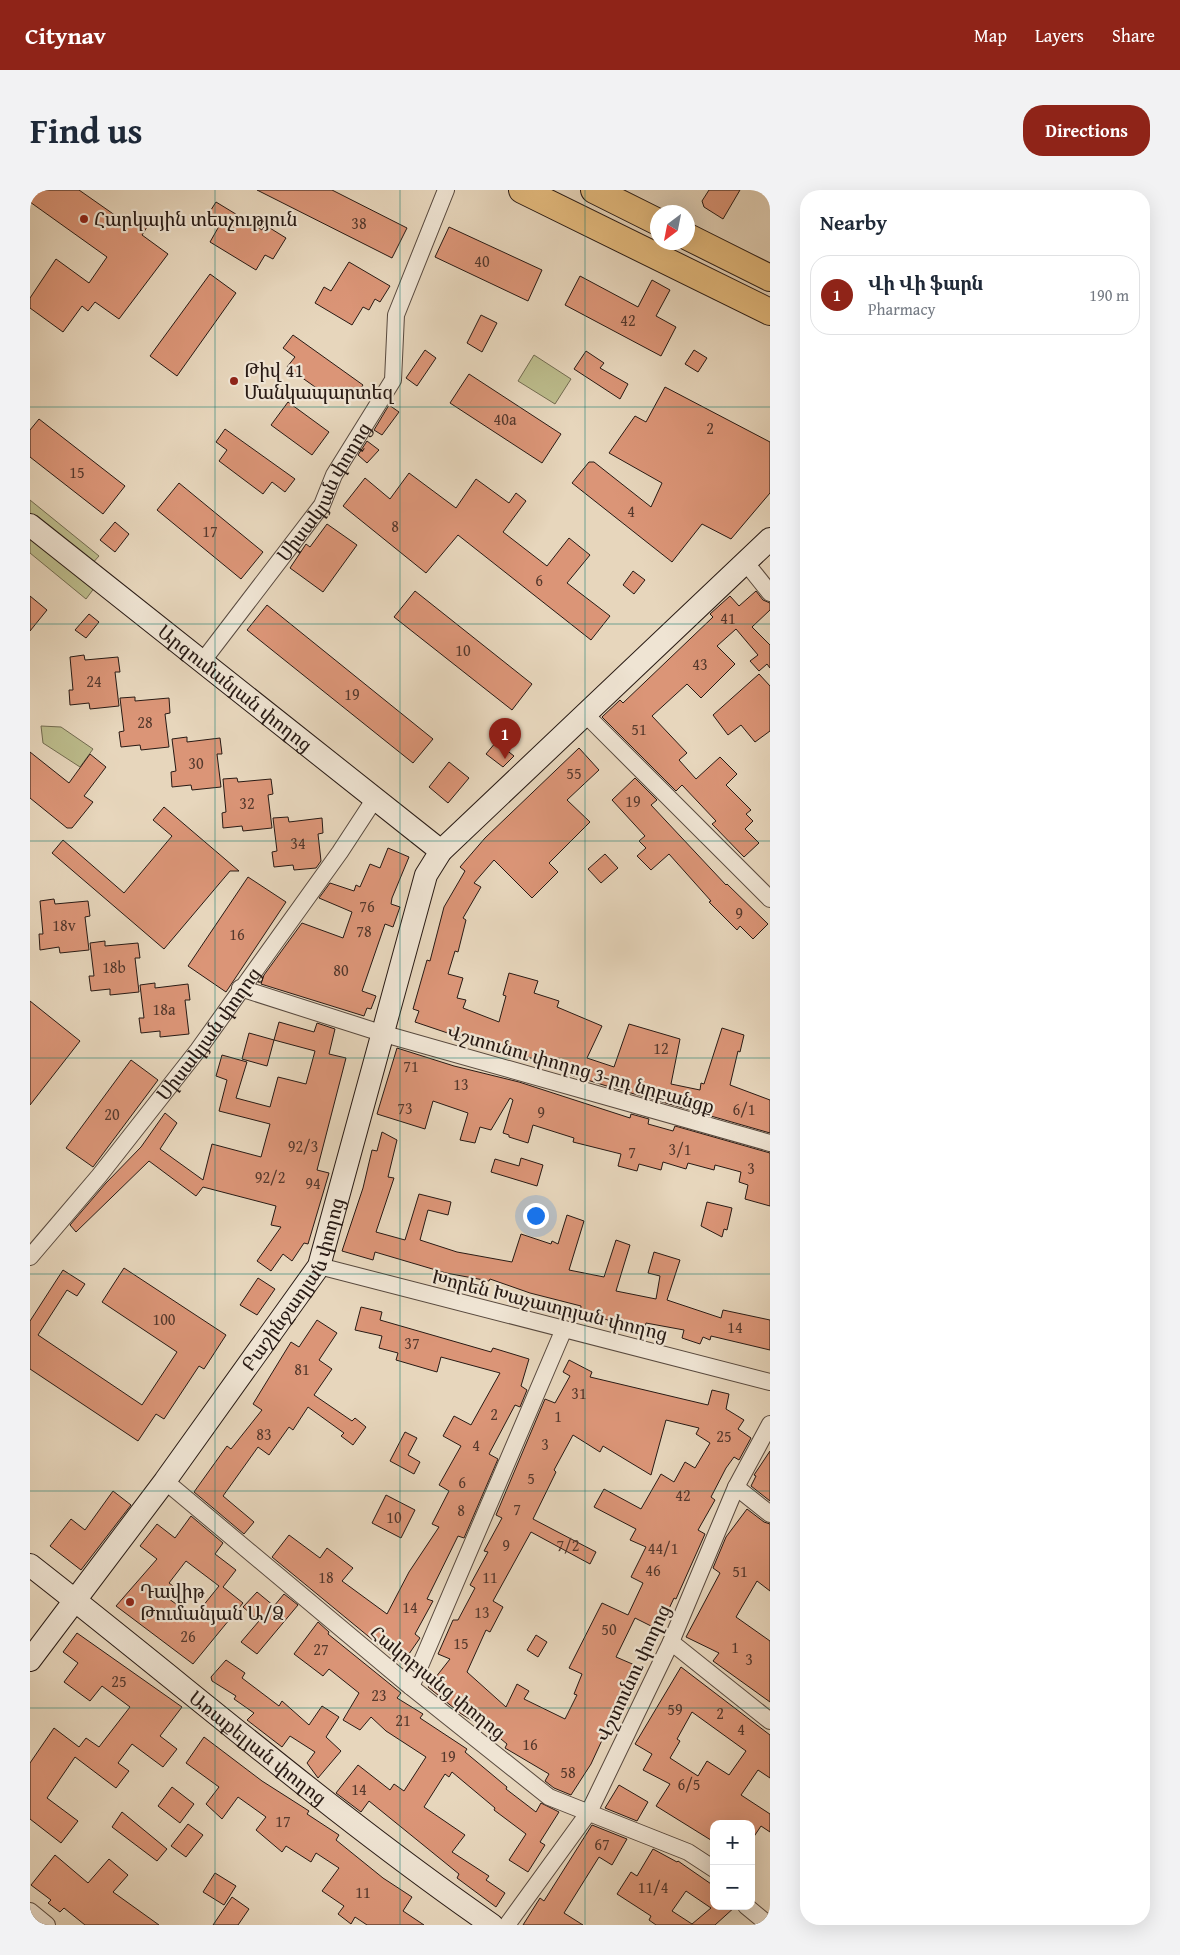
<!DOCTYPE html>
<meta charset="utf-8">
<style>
body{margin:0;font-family:"Gentium Book Plus","Noto Serif Armenian",serif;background:#f2f2f3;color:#1f2937}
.controls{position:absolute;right:15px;bottom:15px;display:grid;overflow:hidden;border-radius:10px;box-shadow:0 5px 20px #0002}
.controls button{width:45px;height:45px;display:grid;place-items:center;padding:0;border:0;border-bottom:1px solid #e0e1e3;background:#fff;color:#1f2937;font:25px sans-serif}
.compass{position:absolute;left:620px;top:15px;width:45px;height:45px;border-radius:50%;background:#fff;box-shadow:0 5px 20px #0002;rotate:212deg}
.you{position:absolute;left:505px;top:1025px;width:18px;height:18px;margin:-12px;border:4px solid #fff;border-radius:50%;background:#1a73e8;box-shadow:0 0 0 8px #1a73e833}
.badge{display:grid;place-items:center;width:32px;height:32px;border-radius:50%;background:#8f2418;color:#fff;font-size:16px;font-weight:700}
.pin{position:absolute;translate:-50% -41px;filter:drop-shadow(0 1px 2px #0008)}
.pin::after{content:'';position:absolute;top:26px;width:18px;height:15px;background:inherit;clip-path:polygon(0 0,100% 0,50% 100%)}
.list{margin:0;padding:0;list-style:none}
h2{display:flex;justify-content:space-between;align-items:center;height:65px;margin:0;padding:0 20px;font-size:21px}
h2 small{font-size:16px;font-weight:400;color:#747a83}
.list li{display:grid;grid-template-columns:32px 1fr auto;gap:15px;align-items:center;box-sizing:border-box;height:80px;margin:0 10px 10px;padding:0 10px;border:1px solid #e0e1e3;border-radius:20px}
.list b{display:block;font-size:19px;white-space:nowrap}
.list p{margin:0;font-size:16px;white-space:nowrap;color:#747a83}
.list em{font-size:16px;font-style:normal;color:#747a83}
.map{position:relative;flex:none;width:740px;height:1735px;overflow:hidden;border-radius:20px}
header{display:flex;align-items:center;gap:30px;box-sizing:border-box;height:70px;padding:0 25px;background:#8f2418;color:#fff}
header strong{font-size:24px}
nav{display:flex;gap:28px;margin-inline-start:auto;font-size:18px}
.intro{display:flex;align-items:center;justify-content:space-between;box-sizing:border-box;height:120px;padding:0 30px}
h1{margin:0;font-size:35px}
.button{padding:12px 22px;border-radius:20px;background:#8f2418;color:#fff;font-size:18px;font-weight:700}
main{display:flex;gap:30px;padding:0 30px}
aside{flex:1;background:#fff;border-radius:20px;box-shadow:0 5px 20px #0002}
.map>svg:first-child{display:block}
.green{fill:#bcbc8c;stroke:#726b50}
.building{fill:#db9577;stroke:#281a14;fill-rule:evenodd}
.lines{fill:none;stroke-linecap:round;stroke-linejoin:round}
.street-casing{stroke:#58493e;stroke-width:18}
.secondary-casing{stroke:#281a14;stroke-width:24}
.primary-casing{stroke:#281a14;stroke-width:28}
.street{stroke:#efe4d3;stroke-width:16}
.secondary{stroke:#efe4d3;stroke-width:22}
.primary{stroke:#e4bb7e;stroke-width:26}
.grid{fill:none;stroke:#0f766e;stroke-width:1;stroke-opacity:0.55}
.poi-dot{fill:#8f2418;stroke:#efe4d3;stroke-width:2}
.labels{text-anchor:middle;stroke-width:4.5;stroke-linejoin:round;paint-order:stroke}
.number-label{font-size:16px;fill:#55392d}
.poi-label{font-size:19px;fill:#281a14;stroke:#efe4d3;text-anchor:start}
.street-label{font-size:19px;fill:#281a14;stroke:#efe4d3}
</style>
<header>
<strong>Citynav</strong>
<nav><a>Map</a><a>Layers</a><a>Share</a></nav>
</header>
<div class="intro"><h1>Find us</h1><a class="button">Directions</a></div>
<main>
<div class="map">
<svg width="740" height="1735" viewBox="0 0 740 1735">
<rect width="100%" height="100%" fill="#e7d6bc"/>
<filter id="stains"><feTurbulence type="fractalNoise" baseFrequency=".004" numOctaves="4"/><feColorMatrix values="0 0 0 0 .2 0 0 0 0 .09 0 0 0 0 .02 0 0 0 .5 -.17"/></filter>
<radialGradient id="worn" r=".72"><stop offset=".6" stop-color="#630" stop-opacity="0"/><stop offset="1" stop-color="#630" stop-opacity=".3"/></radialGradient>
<!-- green -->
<g class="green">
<polygon points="504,165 541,189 525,214 488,191"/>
<polygon points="0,310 69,366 60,376 0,328"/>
<polygon points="0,345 65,397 56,409 0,363"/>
<polygon points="11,536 31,537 63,559 50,577 13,553"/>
</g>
<!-- building -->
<g class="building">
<polygon points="5,0 49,0 99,35 104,28 117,37 112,45 138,64 89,129 65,112 58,121 52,116 33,142 0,118 0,108 26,69 59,93 77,67 0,12"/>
<polygon points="227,0 302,0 377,38 362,68"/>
<polygon points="679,0 710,0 693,29 674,17 672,11"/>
<polygon points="186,12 232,40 235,35 256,48 243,69 235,65 226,80 180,52 192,31 179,23"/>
<polygon points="419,37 512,80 498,111 405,67"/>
<polygon points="319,72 360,96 350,112 345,109 339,120 333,117 322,135 285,113 294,97 301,101"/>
<polygon points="180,84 206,103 147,186 120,166"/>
<polygon points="550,86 608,117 622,90 640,100 626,126 646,137 631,166 535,115"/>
<polygon points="451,125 467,133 452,162 437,153"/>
<polygon points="263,145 333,195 323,209 310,199 302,209 257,177 265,167 253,158"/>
<polygon points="395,160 406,168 387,196 376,188"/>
<polygon points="664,160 677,168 668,182 655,174"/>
<polygon points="556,161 574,173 570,178 598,194 590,209 544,179"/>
<polygon points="439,184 531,244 512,273 420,213"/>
<polygon points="635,197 740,252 740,303 701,349 672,334 642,372 542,293 559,272 564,272 621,317 632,293 579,263 605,226 616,232"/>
<polygon points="258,212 299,242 282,265 241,235"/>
<polygon points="359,215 369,222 352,245 344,240"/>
<polygon points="9,229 95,296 73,324 0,267 0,240"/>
<polygon points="195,239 265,289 255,302 242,292 233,304 189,271 197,260 186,252"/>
<polygon points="337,251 349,260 337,273 328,265"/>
<polygon points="379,283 426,318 446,289 479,313 486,303 496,311 473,342 517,376 539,348 560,365 537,393 580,426 561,450 428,345 396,383 313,316 335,288 360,309"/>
<polygon points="149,293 233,362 211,389 127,320"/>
<polygon points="85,332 99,344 85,362 70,350"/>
<polygon points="297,334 327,355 293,402 260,378 276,354 280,357"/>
<polygon points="603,381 615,390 604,404 593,395"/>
<polygon points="385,401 502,494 482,520 364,427"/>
<polygon points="726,401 733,410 740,413 740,420 722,437 740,455 740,478 737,474 729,481 720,471 728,465 706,439 687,456 705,474 671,508 657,494 622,526 657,563 649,570 666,589 690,567 707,584 696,595 721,620 716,624 723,631 715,639 729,653 714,667 682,634 686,631 652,595 646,601 572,527 590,510 593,513 683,427 680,424 700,406 709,416"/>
<polygon points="0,406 17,420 0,441"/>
<polygon points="237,415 403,549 383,573 217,440"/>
<polygon points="59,424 69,432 56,448 45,440"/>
<polygon points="54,465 55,470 88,467 90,482 85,482 89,516 60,519 59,513 40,515 39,500 43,500 40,467"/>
<polygon points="729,484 740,496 740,541 725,552 711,535 698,545 683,525"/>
<polygon points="105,507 105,511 139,508 140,523 135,524 139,557 111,560 110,555 91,557 89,542 94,541 90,508"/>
<polygon points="157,547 157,552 190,548 192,564 187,564 191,597 162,600 161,595 142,597 141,582 146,581 142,549"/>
<polygon points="466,552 484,566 473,577 456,564"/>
<polygon points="549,558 569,580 537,610 560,632 519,673 528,682 502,708 464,670 444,693 451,697 433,728 436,730 428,762 425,761 418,784 433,788 427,808 436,810 433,818 469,832 476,806 473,805 479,783 508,791 504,803 529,811 527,817 572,836 557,868 584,877 599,834 650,849 641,894 670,900 671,893 674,894 692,838 714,845 710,862 708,861 700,895 740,910 740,943 580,897 531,882 532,878 485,863 484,866 462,860 462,858 385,832 389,821 383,819 397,770 400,771 414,717 435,681 430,677 455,648"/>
<polygon points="0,562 39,593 60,564 76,577 54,606 63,612 42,638 37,638 0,608"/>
<polygon points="419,572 439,588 418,613 399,597"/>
<polygon points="207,588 208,592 241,589 243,604 238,605 242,638 213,641 212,636 193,638 192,623 196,622 193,589"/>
<polygon points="605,588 627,610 621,615 696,695 697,694 738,734 723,749 710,736 707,740 679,712 681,711 639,664 621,680 607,666 616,658 609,651 615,646 582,610"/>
<polygon points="134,617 209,681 200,681 134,759 22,663 33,650 94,703 142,646 123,630"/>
<polygon points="258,627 259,632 292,628 293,643 288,644 291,671 286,678 264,680 263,675 244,677 242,662 247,661 243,628"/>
<polygon points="358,658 379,667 362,708 361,714 370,717 363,737 355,734 332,801 346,806 341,819 337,818 334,826 231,794 234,785 272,733 313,748 322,722 289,708 300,693 324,701 326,695 330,697 340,674 350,678"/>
<polygon points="575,664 588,678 571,693 558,679"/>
<polygon points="218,687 256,712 196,802 158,776"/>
<polygon points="24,709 25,714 58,711 60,726 55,727 59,760 30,763 29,757 10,760 9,744 13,744 10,711"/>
<polygon points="75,751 75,756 108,753 110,768 105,768 109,802 80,805 80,799 61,801 59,786 64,786 60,753"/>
<polygon points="125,793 125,798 158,794 160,810 155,810 159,844 130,847 130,841 111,843 109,828 114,828 110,795"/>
<polygon points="0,811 50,851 0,915"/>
<polygon points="249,832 284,842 287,833 305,839 299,864 316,868 287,980 299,983 278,1054 274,1053 262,1071 253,1064 241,1081 227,1071 251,1037 241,1035 246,1016 173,997 166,1006 119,971 46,1042 40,1035 76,993 111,957 135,923 147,933 130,959 173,990 182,954 231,967 240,934 189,921 197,890 186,886 192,865 217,872 206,908 240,917 248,887 276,894 285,861 244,850"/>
<polygon points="219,843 244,850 237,876 212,869"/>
<polygon points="367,858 424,876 489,892 600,928 601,924 619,929 618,934 643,941 645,936 740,963 740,1016 715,1009 718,995 709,992 711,982 685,975 684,980 658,973 656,979 633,972 631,980 609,974 607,981 588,976 591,964 543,952 544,948 503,935 498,953 479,947 479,945 473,943 483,910 480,908 461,940 450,937 445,953 430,950 438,923 403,911 395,939 347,924"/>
<polygon points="101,870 128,890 63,977 36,958"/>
<polygon points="352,942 367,950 358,987 364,988 346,1042 375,1050 389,1004 421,1012 418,1025 398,1020 390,1050 427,1062 482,1072 491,1044 521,1054 522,1051 528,1054 537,1025 554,1031 539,1080 574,1087 586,1050 600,1055 586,1101 626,1109 630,1086 618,1083 624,1062 650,1070 637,1110 691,1128 693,1120 740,1130 740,1160 681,1146 680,1150 673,1147 670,1154 652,1148 654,1140 616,1133 614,1141 568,1127 568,1130 550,1125 551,1116 500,1103 460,1089 459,1091 416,1083 345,1062 343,1070 312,1061 333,998 342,960 347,961"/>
<polygon points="491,968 513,975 507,996 461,982 465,969 489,976"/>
<polygon points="677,1012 702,1018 697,1040 694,1039 692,1047 671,1036"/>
<polygon points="94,1078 196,1145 174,1179 169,1176 134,1229 126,1224 108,1251 0,1179 0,1131 33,1080 55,1094 47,1106 37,1100 8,1145 112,1215 147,1162 72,1112"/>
<polygon points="228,1088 245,1099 227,1125 210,1115"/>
<polygon points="331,1117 352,1122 350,1130 461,1162 463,1158 499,1169 491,1196 497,1200 490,1217 485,1215 459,1264 468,1269 434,1348 428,1346 397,1409 403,1411 385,1444 390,1448 372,1474 242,1367 259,1345 290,1368 297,1358 323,1378 312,1391 357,1424 379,1382 409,1337 402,1334 419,1301 409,1295 431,1256 413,1246 424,1226 441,1235 470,1183 411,1167 407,1182 366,1170 368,1163 349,1158 352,1146 325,1140"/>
<polygon points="287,1130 307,1143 289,1170 302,1179 284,1205 322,1231 325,1228 336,1237 323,1255 311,1246 314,1243 278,1217 263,1240 259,1237 239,1265 228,1257 193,1306 224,1332 214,1344 164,1302 197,1256 201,1259 232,1220 223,1214 261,1152 269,1157"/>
<path d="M539,1170L562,1182L560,1187L678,1215L682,1200L699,1204L696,1219L714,1230L708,1239L721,1248L709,1270L704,1267L696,1278L681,1307L685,1310L668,1340L675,1344L646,1409L644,1408L629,1440L605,1428L586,1467L607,1476L582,1536L579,1535L561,1574L541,1605L524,1598L515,1591L519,1584L475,1558L477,1554L447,1529L444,1532L430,1523L398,1497L420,1469L408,1464L423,1430H428L445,1398L440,1395L458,1362L454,1361L472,1328L466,1325L515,1209L525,1213L540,1186L533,1182ZM636,1230L669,1238L666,1244L680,1253L665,1278L655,1272L644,1292L631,1284L611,1319L574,1299L564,1317L606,1339L600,1350L616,1357L601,1387L613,1393L598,1425L572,1413L539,1478L552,1484L544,1504L547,1505L535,1529L494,1509L499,1501L487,1494L476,1517L437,1482L456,1440L460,1442L473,1417L463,1411L501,1342L560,1374L566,1362L503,1329L526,1282L524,1280L543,1245L570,1262L573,1256L621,1285Z"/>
<polygon points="375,1242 387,1248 378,1265 390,1272 384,1284 360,1271"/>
<polygon points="740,1261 740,1311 721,1296 726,1286 724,1285"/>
<polygon points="83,1301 101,1315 51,1380 20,1356 41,1329 55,1340"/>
<polygon points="356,1305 385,1320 371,1348 342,1333"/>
<polygon points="717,1319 734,1332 740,1334 740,1401 727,1391 706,1427 740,1451 740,1512 683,1471 689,1463 656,1447 690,1383 683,1378 696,1347"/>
<path d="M161,1326L193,1353L185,1364L206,1380L193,1397L213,1413L163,1474L86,1416L127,1369L110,1356L127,1334L145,1348ZM156,1371L189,1396L164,1427L135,1406L143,1396L139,1393Z"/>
<polygon points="227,1402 244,1416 254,1404 268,1415 227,1464 211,1452 229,1431 213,1417"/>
<polygon points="288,1432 299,1442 298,1444 371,1503 367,1508 393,1524 390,1528 437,1559 435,1562 477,1597 476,1599 506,1622 511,1613 529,1622 510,1652 515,1655 498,1682 479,1670 496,1644 464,1620 465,1618 422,1582 419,1587 415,1584 394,1617 435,1645 422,1662 459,1686 456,1690 475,1703 466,1717 427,1688 429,1684 339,1611 331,1622 306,1603 328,1575 360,1600 364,1594 374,1601 396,1567 356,1541 341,1527 330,1540 313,1530 329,1503 299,1479 293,1486 264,1464"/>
<polygon points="47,1443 152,1517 130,1546 147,1559 133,1577 102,1554 88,1573 99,1581 86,1598 45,1567 17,1608 48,1631 31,1653 0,1629 0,1573 24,1538 49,1557 56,1548 69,1557 100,1517 72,1496 60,1511 34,1492 48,1473 33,1462"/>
<polygon points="506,1445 517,1452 508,1467 497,1460"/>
<polygon points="196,1470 215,1483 212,1488 249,1516 252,1511 279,1535 292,1516 309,1527 296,1547 311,1561 288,1588 277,1573 285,1562 260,1546 252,1557 217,1530 224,1523 204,1509 206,1506 182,1491 181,1487"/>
<path d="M651,1477L740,1545V1588L728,1580L711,1605L740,1624V1642L731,1636L721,1651V1634H684V1652L626,1616L640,1594L613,1580L622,1564L605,1554ZM662,1522L716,1561L699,1585L677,1571L668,1586L640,1568L650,1551L647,1549Z"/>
<polygon points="174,1547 232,1591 279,1621 277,1624 309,1645 306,1650 353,1688 382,1707 373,1721 394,1735 337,1735 325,1727 321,1734 308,1724 314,1716 292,1701 309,1678 286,1663 281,1672 256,1656 252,1662 226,1640 236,1627 208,1607 192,1629 176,1614 189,1597 156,1573"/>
<polygon points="589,1595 618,1612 607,1631 575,1618"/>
<polygon points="142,1597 164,1614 150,1633 128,1616"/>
<polygon points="92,1622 137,1659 127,1671 82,1637"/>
<polygon points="158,1634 173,1645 156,1667 141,1656"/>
<polygon points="562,1635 597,1649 582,1675 569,1667 534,1723 553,1735 493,1735 510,1708 514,1711"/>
<path d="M623,1659L647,1672L648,1671L684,1696V1716H706L685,1735H626L619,1730L621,1726L587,1704L601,1682L607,1686ZM656,1701L681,1718L662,1734L642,1721Z"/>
<polygon points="25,1665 58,1693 79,1669 98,1685 83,1702 129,1735 55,1735 34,1718 30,1722 18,1713 21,1710 1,1695"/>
<polygon points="185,1683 206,1696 194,1715 173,1702"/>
<polygon points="202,1707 219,1719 208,1735 183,1735"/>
</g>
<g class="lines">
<!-- street casing -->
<g class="street-casing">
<g id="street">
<polyline points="716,373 740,403"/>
<path id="s1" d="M172,472L292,315L304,285L363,190L366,125L416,0"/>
<polyline points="556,525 740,709"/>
<polyline points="210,798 351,843 740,953"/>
<path id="s2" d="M0,1067L69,986L168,860L310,662L344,610"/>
<polyline points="289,1076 740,1192"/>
<polyline points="135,1291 381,1497 519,1607 658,1662 684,1679"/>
<polyline points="706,1297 740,1324"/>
<polyline points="641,1452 740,1531"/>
<polyline points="381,1497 534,1139"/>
<polyline points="716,1716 739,1735"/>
<polyline points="0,1721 17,1735"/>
<polyline points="477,1735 559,1622 641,1452 706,1297 740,1234"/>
</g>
</g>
<!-- secondary casing -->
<g class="secondary-casing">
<g id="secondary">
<path id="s3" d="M0,335L411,661"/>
<path id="s4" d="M0,1375C154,1495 302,1624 462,1735"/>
<path id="s5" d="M0,1470L135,1291L289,1076L396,685L411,661L740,349"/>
</g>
</g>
<!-- primary casing -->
<g class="primary-casing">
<g id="primary">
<polyline points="492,0 740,122"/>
<polyline points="564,0 628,32"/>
<polyline points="658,47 740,88"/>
</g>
</g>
<!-- street -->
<use href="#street" class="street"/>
<!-- secondary -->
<use href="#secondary" class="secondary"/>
<!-- primary -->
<use href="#primary" class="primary"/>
</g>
<!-- grid -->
<path class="grid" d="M185,0V1735M370,0V1735M555,0V1735M0,217H740M0,434H740M0,651H740M0,868H740M0,1084H740M0,1301H740M0,1518H740"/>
<!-- markers -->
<g class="poi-dot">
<circle cx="54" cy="29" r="5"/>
<circle cx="204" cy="191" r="5"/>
<circle cx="100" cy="1412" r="5"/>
</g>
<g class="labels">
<!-- number labels -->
<g class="number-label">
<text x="329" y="39">38</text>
<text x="452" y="77">40</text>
<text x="598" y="136">42</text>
<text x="475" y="235">40a</text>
<text x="680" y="244">2</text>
<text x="47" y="288">15</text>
<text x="601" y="327">4</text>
<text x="365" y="342">8</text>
<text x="180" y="347">17</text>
<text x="509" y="396">6</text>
<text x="698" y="434">41</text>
<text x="433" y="466">10</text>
<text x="670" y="480">43</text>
<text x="64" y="497">24</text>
<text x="322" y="510">19</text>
<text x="115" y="538">28</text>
<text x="609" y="545">51</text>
<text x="166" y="579">30</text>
<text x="544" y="589">55</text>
<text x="603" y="617">19</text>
<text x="217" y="619">32</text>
<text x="268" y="659">34</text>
<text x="337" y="722">76</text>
<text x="709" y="729">9</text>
<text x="34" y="741">18v</text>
<text x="334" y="747">78</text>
<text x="207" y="750">16</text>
<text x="84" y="783">18b</text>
<text x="311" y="786">80</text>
<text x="134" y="825">18a</text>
<text x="631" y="864">12</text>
<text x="381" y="882">71</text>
<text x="431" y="900">13</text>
<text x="375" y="924">73</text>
<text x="714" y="925">6/1</text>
<text x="511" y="928">9</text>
<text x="82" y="930">20</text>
<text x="273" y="962">92/3</text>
<text x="650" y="965">3/1</text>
<text x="602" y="968">7</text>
<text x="721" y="984">3</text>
<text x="240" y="993">92/2</text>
<text x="283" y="999">94</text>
<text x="134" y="1135">100</text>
<text x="705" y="1143">14</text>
<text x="382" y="1159">37</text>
<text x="272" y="1185">81</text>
<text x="549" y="1209">31</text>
<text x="464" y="1230">2</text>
<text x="528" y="1232">1</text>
<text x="234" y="1250">83</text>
<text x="694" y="1252">25</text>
<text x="515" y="1260">3</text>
<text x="446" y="1261">4</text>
<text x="501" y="1294">5</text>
<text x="432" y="1298">6</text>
<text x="653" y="1311">42</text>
<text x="487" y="1325">7</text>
<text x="431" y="1326">8</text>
<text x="364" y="1333">10</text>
<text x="476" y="1361">9</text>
<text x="538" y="1361">7/2</text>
<text x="633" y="1364">44/1</text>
<text x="623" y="1386">46</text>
<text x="710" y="1387">51</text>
<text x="296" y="1393">18</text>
<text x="460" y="1393">11</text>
<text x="380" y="1423">14</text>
<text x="452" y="1428">13</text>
<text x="579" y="1445">50</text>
<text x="158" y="1452">26</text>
<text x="431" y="1459">15</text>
<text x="705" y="1463">1</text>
<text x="291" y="1465">27</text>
<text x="719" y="1475">3</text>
<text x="89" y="1497">25</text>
<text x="349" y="1511">23</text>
<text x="645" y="1525">59</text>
<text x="690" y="1529">2</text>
<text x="373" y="1536">21</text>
<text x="711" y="1545">4</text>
<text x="500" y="1560">16</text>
<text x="418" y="1572">19</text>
<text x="538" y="1588">58</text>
<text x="659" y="1600">6/5</text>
<text x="329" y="1605">14</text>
<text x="253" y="1637">17</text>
<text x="572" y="1660">67</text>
<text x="623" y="1703">11/4</text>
<text x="333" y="1708">11</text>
</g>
<!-- poi labels -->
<g class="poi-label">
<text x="64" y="36">Հարկային տեսչություն</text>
<text x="214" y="187">Թիվ 41<tspan x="214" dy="22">Մանկապարտեզ</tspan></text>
<text x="110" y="1408">Դավիթ<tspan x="110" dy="22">Թումանյան Ա/Ձ</tspan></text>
</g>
<!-- street labels -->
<g class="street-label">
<text dy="7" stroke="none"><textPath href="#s1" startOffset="210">Սիսակյան փողոց</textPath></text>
<text dy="7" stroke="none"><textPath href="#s3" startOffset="262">Արզումանյան փողոց</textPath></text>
<text dy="7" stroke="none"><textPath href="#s2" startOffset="286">Սիսակյան փողոց</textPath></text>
<text transform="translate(551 879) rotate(16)" y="7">Վշտունու փողոց 3-րդ նրբանցք</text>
<text dy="7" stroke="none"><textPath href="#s5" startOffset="461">Բաշինջաղյան փողոց</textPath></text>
<text transform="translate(520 1115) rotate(14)" y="7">Խորեն Խաչատրյան փողոց</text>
<text transform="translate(603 1483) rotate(-65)" y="7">Վշտունու փողոց</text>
<text transform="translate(408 1492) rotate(39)" y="7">Հակոբյանց փողոց</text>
<text dy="7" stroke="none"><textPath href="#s4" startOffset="292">Առաքելյան փողոց</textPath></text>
</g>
</g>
<rect width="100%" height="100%" filter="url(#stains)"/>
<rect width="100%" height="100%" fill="url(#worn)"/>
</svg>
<div class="controls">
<button>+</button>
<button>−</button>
</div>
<svg class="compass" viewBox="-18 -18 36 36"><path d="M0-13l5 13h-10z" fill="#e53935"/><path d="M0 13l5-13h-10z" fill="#747a83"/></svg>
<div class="you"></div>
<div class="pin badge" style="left:475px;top:569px">1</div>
</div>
<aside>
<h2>Nearby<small></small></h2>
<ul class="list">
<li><span class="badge">1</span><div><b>Վի Վի ֆարն</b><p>Pharmacy</p></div><em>190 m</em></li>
</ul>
</aside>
</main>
